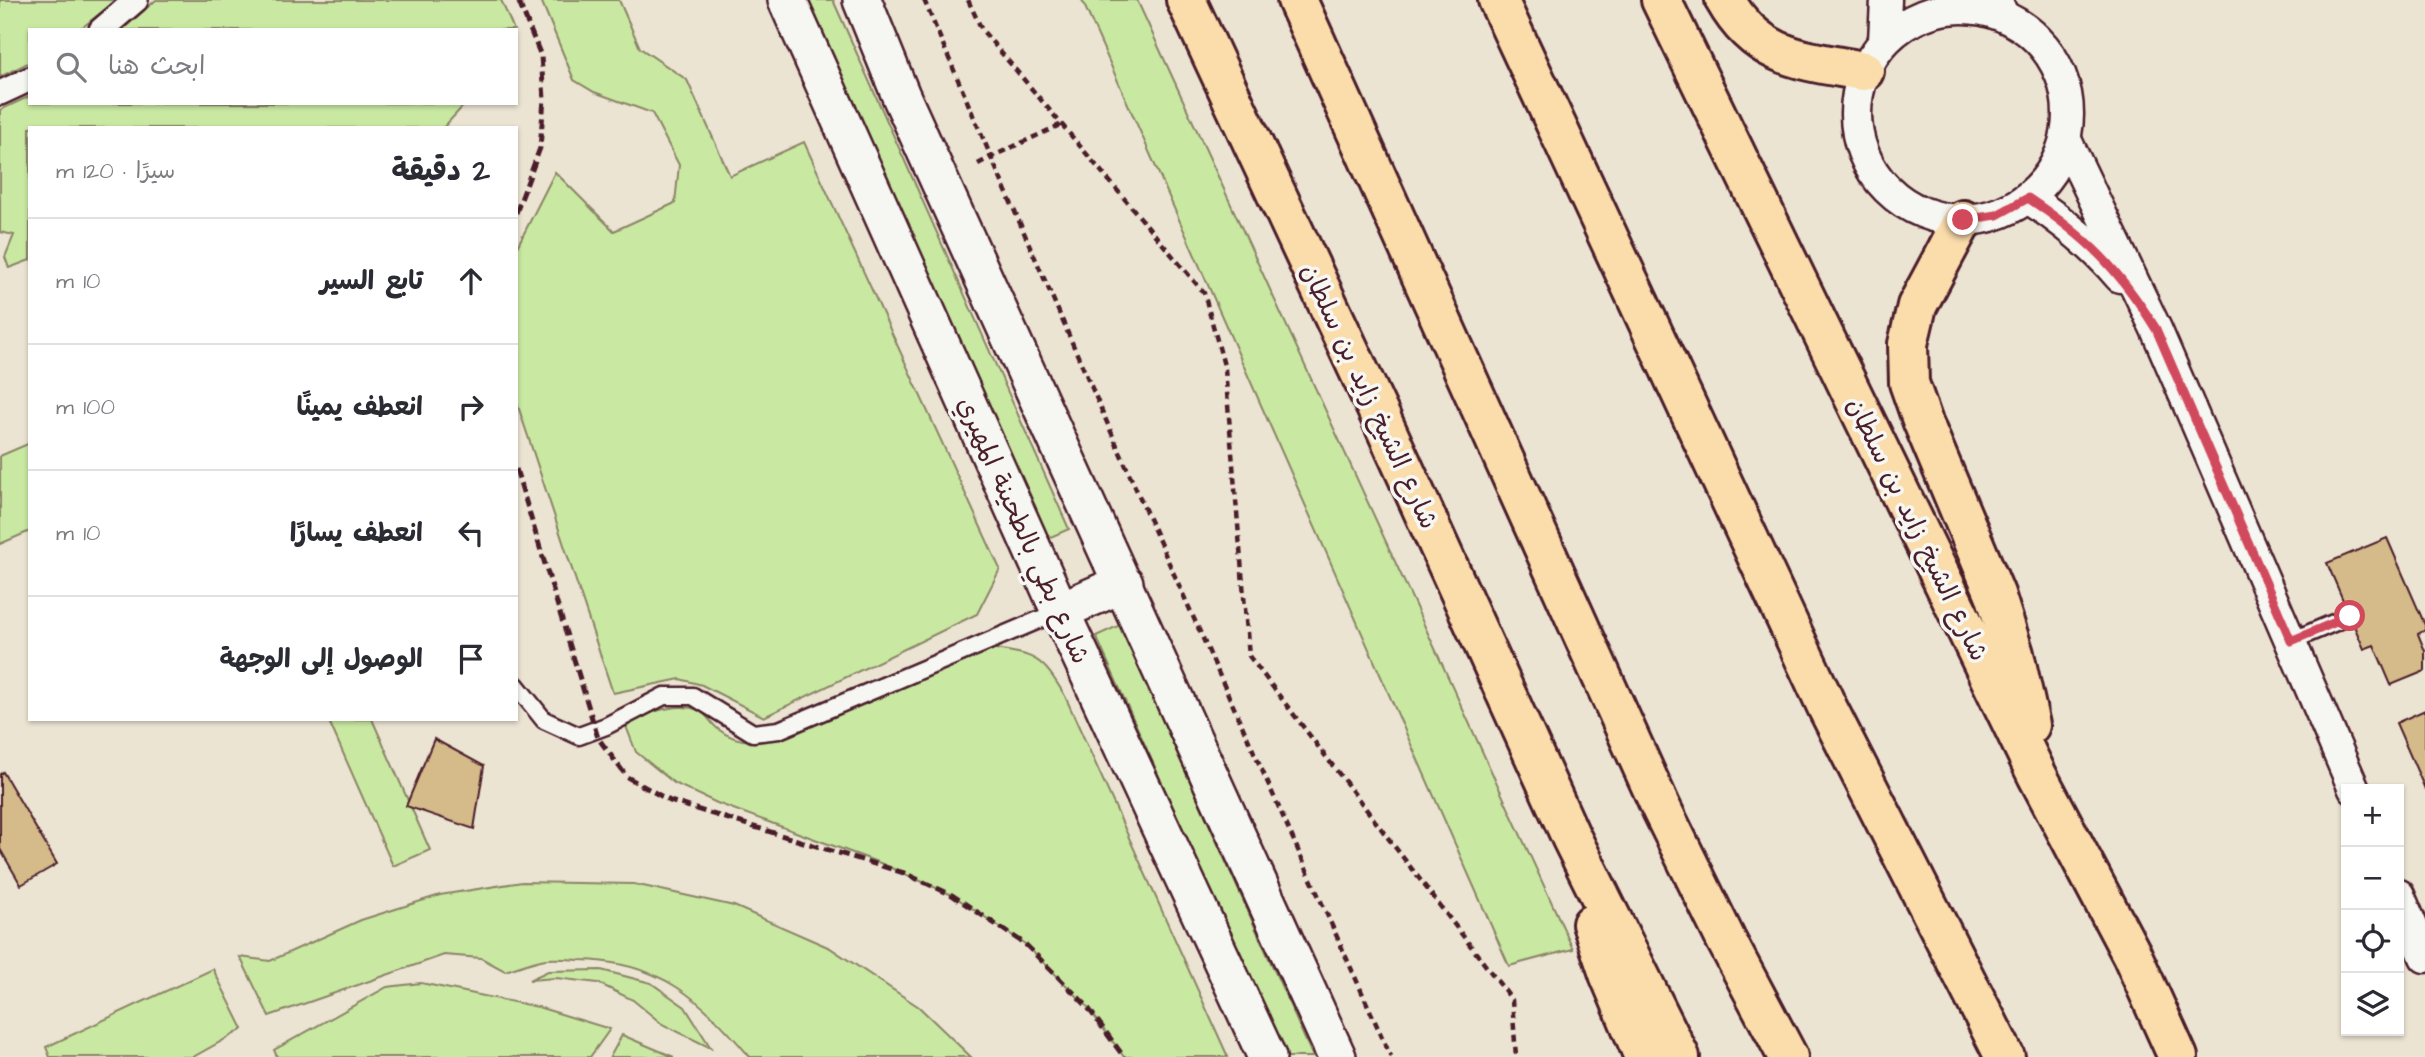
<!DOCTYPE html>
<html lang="ar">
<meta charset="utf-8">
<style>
body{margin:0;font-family:"Architects Daughter","Playpen Sans Arabic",sans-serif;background:#f2f2f3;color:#2b2b33;direction:rtl}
.controls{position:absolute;right:21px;bottom:21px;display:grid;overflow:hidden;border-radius:0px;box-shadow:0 2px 5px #0004}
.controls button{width:63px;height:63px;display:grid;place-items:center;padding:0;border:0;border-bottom:2px solid #e1e1e2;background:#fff;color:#2b2b33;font:35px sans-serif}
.stop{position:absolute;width:21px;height:21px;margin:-16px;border:5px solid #d1495b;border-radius:50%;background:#fff}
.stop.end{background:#d1495b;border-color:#fff;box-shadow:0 2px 7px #0008}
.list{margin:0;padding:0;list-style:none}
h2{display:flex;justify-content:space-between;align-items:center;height:91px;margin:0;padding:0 28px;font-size:30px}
h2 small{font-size:23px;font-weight:400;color:#7c7c81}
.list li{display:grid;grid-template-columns:46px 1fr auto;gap:21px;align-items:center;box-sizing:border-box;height:126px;padding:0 28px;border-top:2px solid #e1e1e2}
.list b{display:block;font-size:26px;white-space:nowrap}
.list em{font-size:23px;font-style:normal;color:#7c7c81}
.icon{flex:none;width:38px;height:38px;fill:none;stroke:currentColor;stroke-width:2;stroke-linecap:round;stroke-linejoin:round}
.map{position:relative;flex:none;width:2425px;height:1057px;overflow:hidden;direction:ltr}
.search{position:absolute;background:#fff;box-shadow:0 2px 5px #0004;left:28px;top:28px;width:490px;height:77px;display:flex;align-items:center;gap:18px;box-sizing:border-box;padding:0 24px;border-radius:0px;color:#7c7c81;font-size:26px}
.panel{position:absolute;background:#fff;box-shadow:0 2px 5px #0004;left:28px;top:126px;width:490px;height:595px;border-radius:0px;direction:rtl}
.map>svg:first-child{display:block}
.green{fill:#c9e9a2;stroke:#8a8466;stroke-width:2}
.building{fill:#d5ba8a;stroke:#4a1f2b;stroke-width:2}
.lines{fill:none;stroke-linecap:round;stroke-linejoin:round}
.service-casing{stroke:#4a1f2b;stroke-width:21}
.pedestrian-casing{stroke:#4a1f2b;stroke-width:28}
.minor-casing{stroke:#4a1f2b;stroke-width:35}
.tertiary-casing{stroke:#4a1f2b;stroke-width:42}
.trunk-casing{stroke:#4a1f2b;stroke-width:44}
.motorway-casing{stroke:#4a1f2b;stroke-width:44}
.path{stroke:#4a1f2b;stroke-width:4.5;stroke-dasharray:7 5;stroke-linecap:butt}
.service{stroke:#f6f6f2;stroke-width:16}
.pedestrian{stroke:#f6f6f2;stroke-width:23}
.minor{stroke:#f6f6f2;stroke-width:30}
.tertiary{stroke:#f6f6f2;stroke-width:37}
.trunk{stroke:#fbddab;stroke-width:38}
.motorway{stroke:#fbddab;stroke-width:38}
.rail{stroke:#4a1f2b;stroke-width:5;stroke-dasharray:10 5;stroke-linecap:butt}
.route{stroke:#d1495b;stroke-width:9}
.labels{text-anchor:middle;stroke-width:7;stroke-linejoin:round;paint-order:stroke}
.street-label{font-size:26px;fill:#4a1f2b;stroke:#f6f6f2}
</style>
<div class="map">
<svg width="2425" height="1057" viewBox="0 0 2425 1057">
<rect width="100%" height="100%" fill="#ece4d3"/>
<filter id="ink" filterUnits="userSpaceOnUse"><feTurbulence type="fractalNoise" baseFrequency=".0143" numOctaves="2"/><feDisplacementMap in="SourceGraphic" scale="14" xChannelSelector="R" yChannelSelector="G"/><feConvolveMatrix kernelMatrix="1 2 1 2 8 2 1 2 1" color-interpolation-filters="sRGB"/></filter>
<g filter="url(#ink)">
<!-- green -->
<g class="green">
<polygon points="0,0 117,0 79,30 30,30 30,62 0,77"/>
<polygon points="156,0 501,0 514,30 122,30"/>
<polygon points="541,0 619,0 640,48 687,80 730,176 804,142 1000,569 977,614 764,717 702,685 680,679 613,693 516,400 516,249 555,172 614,231 675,203 679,165 652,113 594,92 574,80"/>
<polygon points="806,0 833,0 1069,529 1046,539"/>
<polygon points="1082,0 1137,0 1573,949 1509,966"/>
<polygon points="30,96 30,103 466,103 443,128 30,128 30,260 9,268 5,257 14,235 0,232 0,110"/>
<polygon points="30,443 30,531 0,544 0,456"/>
<polygon points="1120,625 1313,1057 1285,1057 1096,636"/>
<path d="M988,648C1035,655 1041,655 1065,696L1228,1057H1124L1086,1005L1025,944L952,895L880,863L717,803L674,783L636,752L624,721C647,715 675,701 699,710C706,713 711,724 718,729C740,747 767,741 791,734Z"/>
<polygon points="328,719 372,719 430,850 393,866"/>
<path d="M522,882L634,884L734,906L830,948L919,1007L971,1057H750C700,998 660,961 579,960C568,959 557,958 546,959C533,961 518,967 505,971L481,958L444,955L269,1016L240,957L270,961L361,920L440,895Z"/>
<polygon points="213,969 243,1029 193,1057 50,1057 46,1047"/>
<polygon points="601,970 651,983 685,1007 711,1048 662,1024 633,1000 598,983 556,978 529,980 548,971"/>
<polygon points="421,983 538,1007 610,1029 590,1057 277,1057 274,1050 387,987"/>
<polygon points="622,1035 674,1057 610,1057"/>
</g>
<!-- building -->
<g class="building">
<polygon points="2387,538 2425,625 2425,630 2418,634 2425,651 2425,671 2391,685 2374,645 2364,649 2327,563"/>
<polygon points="2425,710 2425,789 2396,723"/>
<polygon points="434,739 484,766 474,829 406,806"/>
<polygon points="3,772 57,864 21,885 0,849 0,774"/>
</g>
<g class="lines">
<!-- service casing -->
<g class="service-casing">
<g id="service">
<polyline points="2004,0 2013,20"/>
<polyline points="2291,641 2350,616"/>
<polyline points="516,685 544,720 579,736 606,726 664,696 693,696 753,733 779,730 1060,611"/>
</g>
</g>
<!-- pedestrian casing -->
<g class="pedestrian-casing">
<g id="pedestrian">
<polyline points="101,30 136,0"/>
<polyline points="0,93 30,79"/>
</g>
</g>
<!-- minor casing -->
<g class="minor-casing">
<g id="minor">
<circle cx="1962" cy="114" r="106"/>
<polyline points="1884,41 1886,0"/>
<polyline points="2066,140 2156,329 2354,789"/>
<path d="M2028,198C2063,221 2093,245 2120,277"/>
<polyline points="2399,895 2425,957"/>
</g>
</g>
<!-- tertiary casing -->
<g class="tertiary-casing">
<g id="tertiary">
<polyline points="787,0 1060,611 1267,1057"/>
<polyline points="862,0 901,96 1337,1057"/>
<polyline points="1060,611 1124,583"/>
</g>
</g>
<!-- trunk casing -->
<g class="trunk-casing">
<g id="trunk">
<polyline points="1186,0 1380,416 1571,837 1680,1057"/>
<polyline points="1661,0 2037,775 2132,955 2178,1057"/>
<path d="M1725,0C1758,59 1803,60 1864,71"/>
<polyline points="1963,220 1917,306 1908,344 1909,383 1922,420 1995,594 2014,654 2030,725"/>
<polyline points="1592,924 1609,974 1644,1057"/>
</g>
</g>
<!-- motorway casing -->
<g class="motorway-casing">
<g id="motorway">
<polyline points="1297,0 1661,808 1726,940 1788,1057"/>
<polyline points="1498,0 1828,709 2005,1057"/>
</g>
</g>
<!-- path -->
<g class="path">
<polyline points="924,0 991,157 1062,124"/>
<polyline points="968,0 982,30 1204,293 1225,369 1249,656 1512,1000 1516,1057"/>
<polyline points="978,164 991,157 1147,514 1391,1057"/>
</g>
<!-- service -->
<use href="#service" class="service"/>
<!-- pedestrian -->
<use href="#pedestrian" class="pedestrian"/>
<!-- minor -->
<use href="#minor" class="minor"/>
<!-- tertiary -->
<use href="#tertiary" class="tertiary"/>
<!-- trunk -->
<use href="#trunk" class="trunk"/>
<!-- motorway -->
<use href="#motorway" class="motorway"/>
<!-- rail -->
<g class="rail">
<polyline points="516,213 540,148 544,99 541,56 518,0"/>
<polyline points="516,469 598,738 627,777 670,801 904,873 952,895 1025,944 1086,1005 1124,1057"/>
</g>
</g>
</g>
<g class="lines" filter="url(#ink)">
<!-- route -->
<path class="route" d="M1963,220L1997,215L2028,198C2088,238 2118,268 2156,329L2291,641L2350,616"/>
</g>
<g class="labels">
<!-- street labels -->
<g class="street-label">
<text transform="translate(1370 396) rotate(65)" y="9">شارع الشيخ زايد بن سلطان</text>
<text transform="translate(1918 529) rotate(64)" y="9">شارع الشيخ زايد بن سلطان</text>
<text transform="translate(1024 530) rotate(66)" y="9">شارع بطي بالطحينة المهيري</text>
</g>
</g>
</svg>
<div class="controls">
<button>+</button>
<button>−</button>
<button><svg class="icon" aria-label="locate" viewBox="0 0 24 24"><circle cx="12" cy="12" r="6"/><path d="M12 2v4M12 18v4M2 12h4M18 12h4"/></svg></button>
<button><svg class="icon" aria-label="layers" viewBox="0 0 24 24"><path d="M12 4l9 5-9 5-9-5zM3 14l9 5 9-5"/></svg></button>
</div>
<div class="stop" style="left:2350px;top:616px"></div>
<div class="stop end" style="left:1963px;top:220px"></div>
<div class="search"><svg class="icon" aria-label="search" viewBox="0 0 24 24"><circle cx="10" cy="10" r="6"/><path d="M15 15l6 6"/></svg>ابحث هنا</div>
<section class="panel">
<h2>2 دقيقة<small>سيرًا · 120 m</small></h2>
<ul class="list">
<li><svg class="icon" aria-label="ahead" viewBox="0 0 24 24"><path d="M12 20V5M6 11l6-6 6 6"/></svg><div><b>تابع السير</b></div><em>10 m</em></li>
<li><svg class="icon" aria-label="right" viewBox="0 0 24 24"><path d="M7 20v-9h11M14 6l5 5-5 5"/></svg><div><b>انعطف يمينًا</b></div><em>100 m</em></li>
<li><svg class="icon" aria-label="left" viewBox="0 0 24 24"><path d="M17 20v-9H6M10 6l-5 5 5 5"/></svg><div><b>انعطف يسارًا</b></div><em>10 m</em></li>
<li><svg class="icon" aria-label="arrive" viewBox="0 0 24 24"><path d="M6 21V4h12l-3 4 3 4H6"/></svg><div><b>الوصول إلى الوجهة</b></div></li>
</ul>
</section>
</div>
